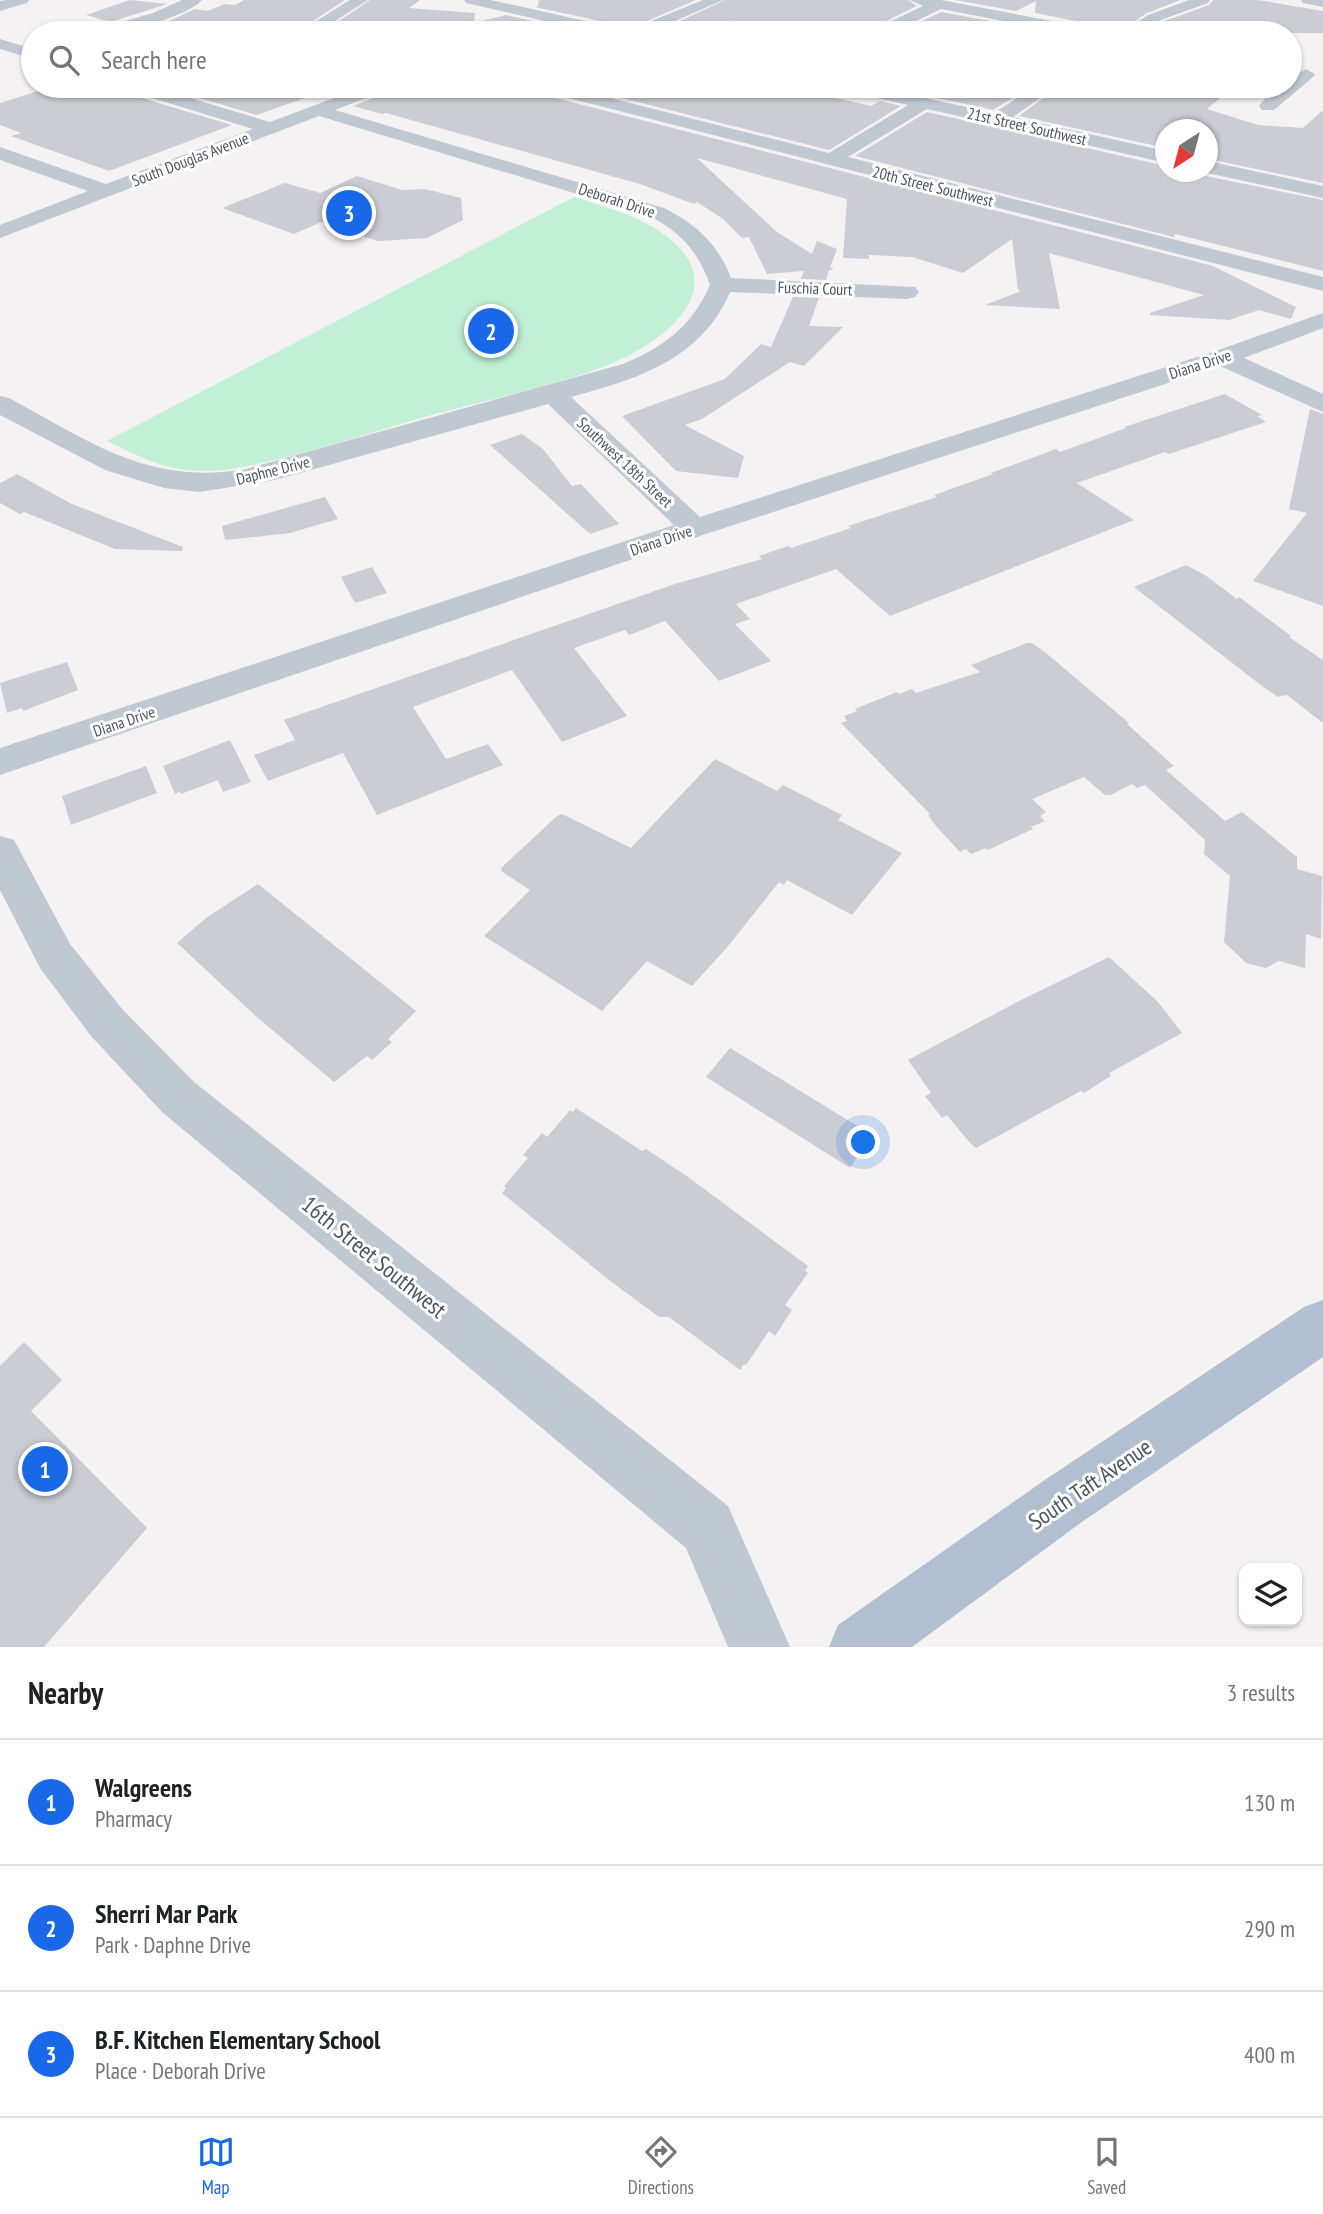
<!DOCTYPE html>
<meta charset="utf-8">
<style>
body{margin:0;font-family:"PT Sans Narrow",sans-serif;background:#f6f6f6;color:#202124}
.controls{position:absolute;right:21px;bottom:21px;display:grid;overflow:hidden;border-radius:14px;box-shadow:0 2px 5px #0004}
.controls button{width:63px;height:63px;display:grid;place-items:center;padding:0;border:0;border-bottom:2px solid #e0e0e0;background:#fff;color:#202124;font:35px sans-serif}
.compass{position:absolute;left:1155px;top:119px;width:63px;height:63px;border-radius:50%;background:#fff;box-shadow:0 2px 5px #0004;rotate:216deg}
.you{position:absolute;left:864px;top:1143px;width:24px;height:24px;margin:-18px;border:5px solid #fff;border-radius:50%;background:#1a73e8;box-shadow:0 0 0 10px #1a73e833}
.badge{display:grid;place-items:center;width:46px;height:46px;border-radius:50%;background:#1868e8;color:#fff;font-size:23px;font-weight:700}
.pin{position:absolute;translate:-50% -50%;border:4px solid #fff;box-shadow:0 2px 7px #0006}
.list{margin:0;padding:0;list-style:none}
h2{display:flex;justify-content:space-between;align-items:center;height:91px;margin:0;padding:0 28px;font-size:30px}
h2 small{font-size:23px;font-weight:400;color:#757577}
.list li{display:grid;grid-template-columns:46px 1fr auto;gap:21px;align-items:center;box-sizing:border-box;height:126px;padding:0 28px;border-top:2px solid #e0e0e0}
.list b{display:block;font-size:26px;white-space:nowrap}
.list p{margin:0;font-size:23px;white-space:nowrap;color:#757577}
.list em{font-size:23px;font-style:normal;color:#757577}
.icon{flex:none;width:38px;height:38px;fill:none;stroke:currentColor;stroke-width:2;stroke-linecap:round;stroke-linejoin:round}
.map{position:relative;flex:none;width:1323px;height:1647px;overflow:hidden}
.search{position:absolute;background:#fff;box-shadow:0 2px 5px #0004;left:21px;right:21px;top:21px;height:77px;display:flex;align-items:center;gap:18px;box-sizing:border-box;padding:0 24px;border-radius:38px;color:#757577;font-size:26px}
.sheet{height:469px;background:#fff}
nav{display:flex;justify-content:space-around;align-items:center;box-sizing:border-box;height:98px;border-top:2px solid #e0e0e0;background:#fff;font-size:19px;color:#757577}
nav a{display:grid;justify-items:center;gap:4px}
nav .on{color:#1868e8}
.map>svg:first-child{display:block}
.green{fill:#c1f0d6}
.building{fill:#cccdd4}
.lines{fill:none;stroke-linecap:round;stroke-linejoin:round}
.minor{fill:#c0c8d1;fill-rule:evenodd}
.major{fill:#b2bfd0;fill-rule:evenodd}
.labels{text-anchor:middle;stroke-width:6;stroke-linejoin:round;paint-order:stroke}
.far-street-label{font-size:16px;fill:#495460;stroke:#fff}
.near-street-label{font-size:23px;fill:#495460;stroke:#fff}
</style>
<div class="map">
<svg width="1323" height="1647" viewBox="0 0 1323 1647">
<rect width="100%" height="100%" fill="#f4f2f2"/>
<!-- green -->
<path class="green" d="M574,197C606,207 640,216 666,236C740,292 653,349 600,368C546,388 487,400 431,415C366,434 299,457 232,469C177,476 155,464 107,441Z"/>
<!-- building -->
<g class="building">
<polygon points="130,0 167,4 111,22 86,15"/>
<polygon points="244,0 345,0 295,33 150,33 138,30 167,22 195,9 207,11 225,4 235,5"/>
<polygon points="370,0 420,0 409,8 475,13 474,23 506,15 586,33 321,33"/>
<polygon points="539,0 696,0 626,30 618,25 535,7 538,6"/>
<polygon points="725,0 908,0 917,6 880,24 877,28 879,33 732,33 731,20 700,33 654,33"/>
<polygon points="955,0 1181,0 1147,13 1121,30 1035,13 1036,1 1016,11"/>
<polygon points="1213,0 1258,0 1323,11 1323,33 1144,33 1159,23 1209,5"/>
<polygon points="941,12 996,22 965,33 896,33"/>
<polygon points="54,86 120,86 125,93 232,125 109,171 11,136 21,133 0,125 0,103"/>
<polygon points="158,86 359,86 326,98 313,95 257,115"/>
<polygon points="393,86 460,86 497,96 499,86 531,86 536,93 1213,266 1296,307 1291,319 1259,310 1229,320 1150,315 1150,313 1204,295 1049,253 1060,309 985,305 1021,291 1018,290 1012,239 963,273 912,257 869,255 869,259 843,258 847,199 697,158 777,232 812,254 817,241 837,249 830,267 834,269 829,270 826,280 801,279 804,271 767,274 749,237 742,238 723,219 697,202 694,204 640,184 386,113 382,114 353,106 388,92"/>
<polygon points="573,86 782,86 871,106 880,101 901,106 829,150"/>
<polygon points="908,86 1032,86 993,110 900,90"/>
<polygon points="1059,86 1094,91 1102,86 1235,86 1207,109 1258,125 1303,128 1323,110 1323,183 1208,159 1208,130 1166,130 1166,148 1019,116"/>
<polygon points="927,112 1166,166 1166,172 1200,172 1201,175 1323,200 1323,271 1175,234 1174,237 855,156"/>
<polygon points="357,176 402,190 425,189 461,198 463,220 427,238 378,241 321,222 294,234 222,208 285,183 320,193"/>
<polygon points="793,297 819,298 809,326 843,327 804,366 790,362 702,419 685,425 744,456 738,478 676,471 622,416 725,379 761,344 771,347"/>
<polygon points="1225,394 1262,415 1257,416 1266,422 1169,454 1165,452 1077,483 1134,520 890,616 836,569 736,604 750,619 735,624 771,661 719,681 665,621 629,635 625,630 574,648 627,716 562,742 512,670 413,707 446,759 488,744 503,765 377,815 343,753 268,781 254,755 295,740 284,720 675,584 762,559 759,556 788,546 791,548 851,528 848,526 937,497 934,495 993,474 991,473 1056,449 1060,452 1126,428 1124,427"/>
<polygon points="1310,409 1323,414 1323,606 1253,581 1307,513 1289,509"/>
<polygon points="522,434 543,449 572,486 581,484 619,524 590,534 490,445"/>
<polygon points="17,474 72,504 183,547 182,551 115,549 24,512 20,514 0,503 0,483"/>
<polygon points="325,497 338,519 290,533 225,540 222,526"/>
<polygon points="1186,565 1205,575 1237,599 1239,597 1291,636 1289,637 1323,660 1323,723 1287,695 1278,697 1262,686 1134,587"/>
<polygon points="372,567 387,593 355,603 341,577"/>
<polygon points="1027,643 1032,643 1046,653 1129,723 1127,724 1174,766 1166,770 1225,821 1242,812 1297,857 1297,869 1322,876 1321,939 1306,934 1305,968 1279,961 1266,968 1246,963 1224,942 1230,876 1204,854 1205,840 1145,785 1137,788 1132,784 1111,795 1105,795 1084,777 1032,799 1046,812 1040,816 1045,821 1031,827 1033,829 988,850 986,848 971,854 966,849 960,852 936,826 928,815 930,814 841,723 847,721 844,716 857,711 855,709 897,692 899,694 912,689 916,693 980,672 971,665"/>
<polygon points="67,662 78,690 23,711 22,708 7,713 0,683"/>
<polygon points="230,740 251,782 223,792 218,780 181,794 180,791 175,794 163,766"/>
<polygon points="715,759 777,791 783,785 842,815 838,820 902,853 852,915 787,880 784,885 779,882 729,945 692,986 647,961 602,1011 484,936 530,890 501,871 502,867 557,816 562,814 631,848"/>
<polygon points="146,766 157,793 71,825 62,796"/>
<polygon points="258,884 416,1011 388,1039 392,1042 372,1060 367,1056 334,1082 258,1018 177,943 206,918"/>
<polygon points="1109,957 1158,1002 1182,1033 1109,1073 1111,1076 1084,1093 1081,1091 976,1148 970,1143 947,1115 942,1118 925,1096 931,1093 908,1060 1021,1000"/>
<polygon points="730,1048 872,1135 850,1168 706,1077"/>
<polygon points="576,1108 642,1151 646,1149 688,1177 808,1266 805,1271 808,1273 785,1305 792,1310 775,1336 769,1331 746,1365 744,1364 740,1370 669,1317 659,1317 609,1280 502,1193 506,1188 504,1186 528,1158 523,1155 542,1133 547,1137 570,1110 573,1112"/>
<polygon points="24,1342 62,1380 31,1411 147,1528 44,1647 0,1647 0,1366"/>
</g>
<g class="lines">
<!-- minor -->
<g class="minor">
<polygon points="5,0 29,0 27,3 0,11 0,1"/>
<path d="M182,0H202C184,19 118,34 92,33L94,30L153,13Z"/>
<polygon points="350,0 368,0 316,33 297,33"/>
<polygon points="464,0 491,0 617,28 625,33 597,33 466,3"/>
<polygon points="703,0 723,0 648,33 627,33 629,30"/>
<polygon points="910,0 941,0 1089,28 1097,33 1066,33 941,9 893,32 881,32 879,29 881,26 923,6"/>
<polygon points="1189,0 1210,0 1208,3 1158,21 1140,33 1121,33 1148,15"/>
<polygon points="1301,0 1323,0 1323,7 1303,3"/>
<polygon points="0,39 33,49 33,59 0,49"/>
<path d="M1306,69L1315,74L1312,78L1274,110H1262L1259,106C1266,96 1278,86 1290,86V79Z"/>
<path d="M123,86H150L270,122L366,86H390L387,90L335,110L664,208C696,224 718,244 731,278L915,287L919,292L915,297L907,299L730,292C701,360 637,379 571,397L700,517L1213,352L1323,313V328L1244,358L1323,394V412L1220,366L706,534L0,775V748L674,525L548,404L275,480L199,492L164,488L105,470L0,415V396L9,398C91,442 149,486 246,469L623,364C664,347 692,326 710,285C698,251 681,233 650,216L319,116L0,238V225L88,191L0,160V147L106,184L253,129L126,90Z"/>
<polygon points="534,86 563,86 829,153 908,105 841,90 838,86 870,86 994,113 1036,86 1057,86 1013,117 1166,151 1166,163 927,109 848,157 1323,277 1323,291 537,90"/>
<polygon points="1208,161 1323,186 1323,198 1202,172 1208,172"/>
<polygon points="0,836 14,840 70,944 123,1010 194,1082 728,1506 790,1647 728,1647 686,1548 162,1112 91,1036 40,968 0,890"/>
</g>
<!-- major -->
<polygon class="major" points="1323,1300 1323,1357 1079,1524 912,1647 829,1647 838,1625 1039,1484 1304,1307"/>
</g>
<g class="labels">
<!-- far-street labels -->
<g class="far-street-label">
<text transform="translate(1027 126) rotate(13)" y="6">21st Street Southwest</text>
<text transform="translate(190 159) rotate(-21)" y="6">South Douglas Avenue</text>
<text transform="translate(933 186) rotate(14)" y="6">20th Street Southwest</text>
<text transform="translate(617 200) rotate(18)" y="6">Deborah Drive</text>
<text transform="translate(815 288) rotate(2)" y="6">Fuschia Court</text>
<text transform="translate(1200 364) rotate(-18)" y="6">Diana Drive</text>
<text transform="translate(625 462) rotate(43)" y="6">Southwest 18th Street</text>
<text transform="translate(273 470) rotate(-14)" y="6">Daphne Drive</text>
<text transform="translate(661 540) rotate(-19)" y="6">Diana Drive</text>
<text transform="translate(124 721) rotate(-19)" y="6">Diana Drive</text>
</g>
<!-- near-street labels -->
<g class="near-street-label">
<text transform="translate(374 1257) rotate(39)" y="8">16th Street Southwest</text>
<text transform="translate(1090 1484) rotate(-34)" y="8">South Taft Avenue</text>
</g>
</g>
</svg>
<div class="controls">
<button><svg class="icon" aria-label="layers" viewBox="0 0 24 24"><path d="M12 4l9 5-9 5-9-5zM3 14l9 5 9-5"/></svg></button>
</div>
<svg class="compass" viewBox="-18 -18 36 36"><path d="M0-13l5 13h-10z" fill="#e53935"/><path d="M0 13l5-13h-10z" fill="#757577"/></svg>
<div class="you"></div>
<div class="pin badge" style="left:45px;top:1469px">1</div>
<div class="pin badge" style="left:491px;top:331px">2</div>
<div class="pin badge" style="left:349px;top:213px">3</div>
<div class="search"><svg class="icon" aria-label="search" viewBox="0 0 24 24"><circle cx="10" cy="10" r="6"/><path d="M15 15l6 6"/></svg>Search here</div>
</div>
<section class="sheet">
<h2>Nearby<small>3 results</small></h2>
<ul class="list">
<li><span class="badge">1</span><div><b>Walgreens</b><p>Pharmacy</p></div><em>130 m</em></li>
<li><span class="badge">2</span><div><b>Sherri Mar Park</b><p>Park · Daphne Drive</p></div><em>290 m</em></li>
<li><span class="badge">3</span><div><b>B.F. Kitchen Elementary School</b><p>Place · Deborah Drive</p></div><em>400 m</em></li>
</ul>
</section>
<nav>
<a class="on"><svg class="icon" aria-label="map" viewBox="0 0 24 24"><path d="M3 6l6-2 6 2 6-2v14l-6 2-6-2-6 2zM9 4v14M15 6v14"/></svg>Map</a>
<a><svg class="icon" aria-label="directions" viewBox="0 0 24 24"><path d="M12 3l9 9-9 9-9-9zM9 14v-3h6M13 9l2 2-2 2"/></svg>Directions</a>
<a><svg class="icon" aria-label="saved" viewBox="0 0 24 24"><path d="M7 4h10v16l-5-4-5 4z"/></svg>Saved</a>
</nav>
